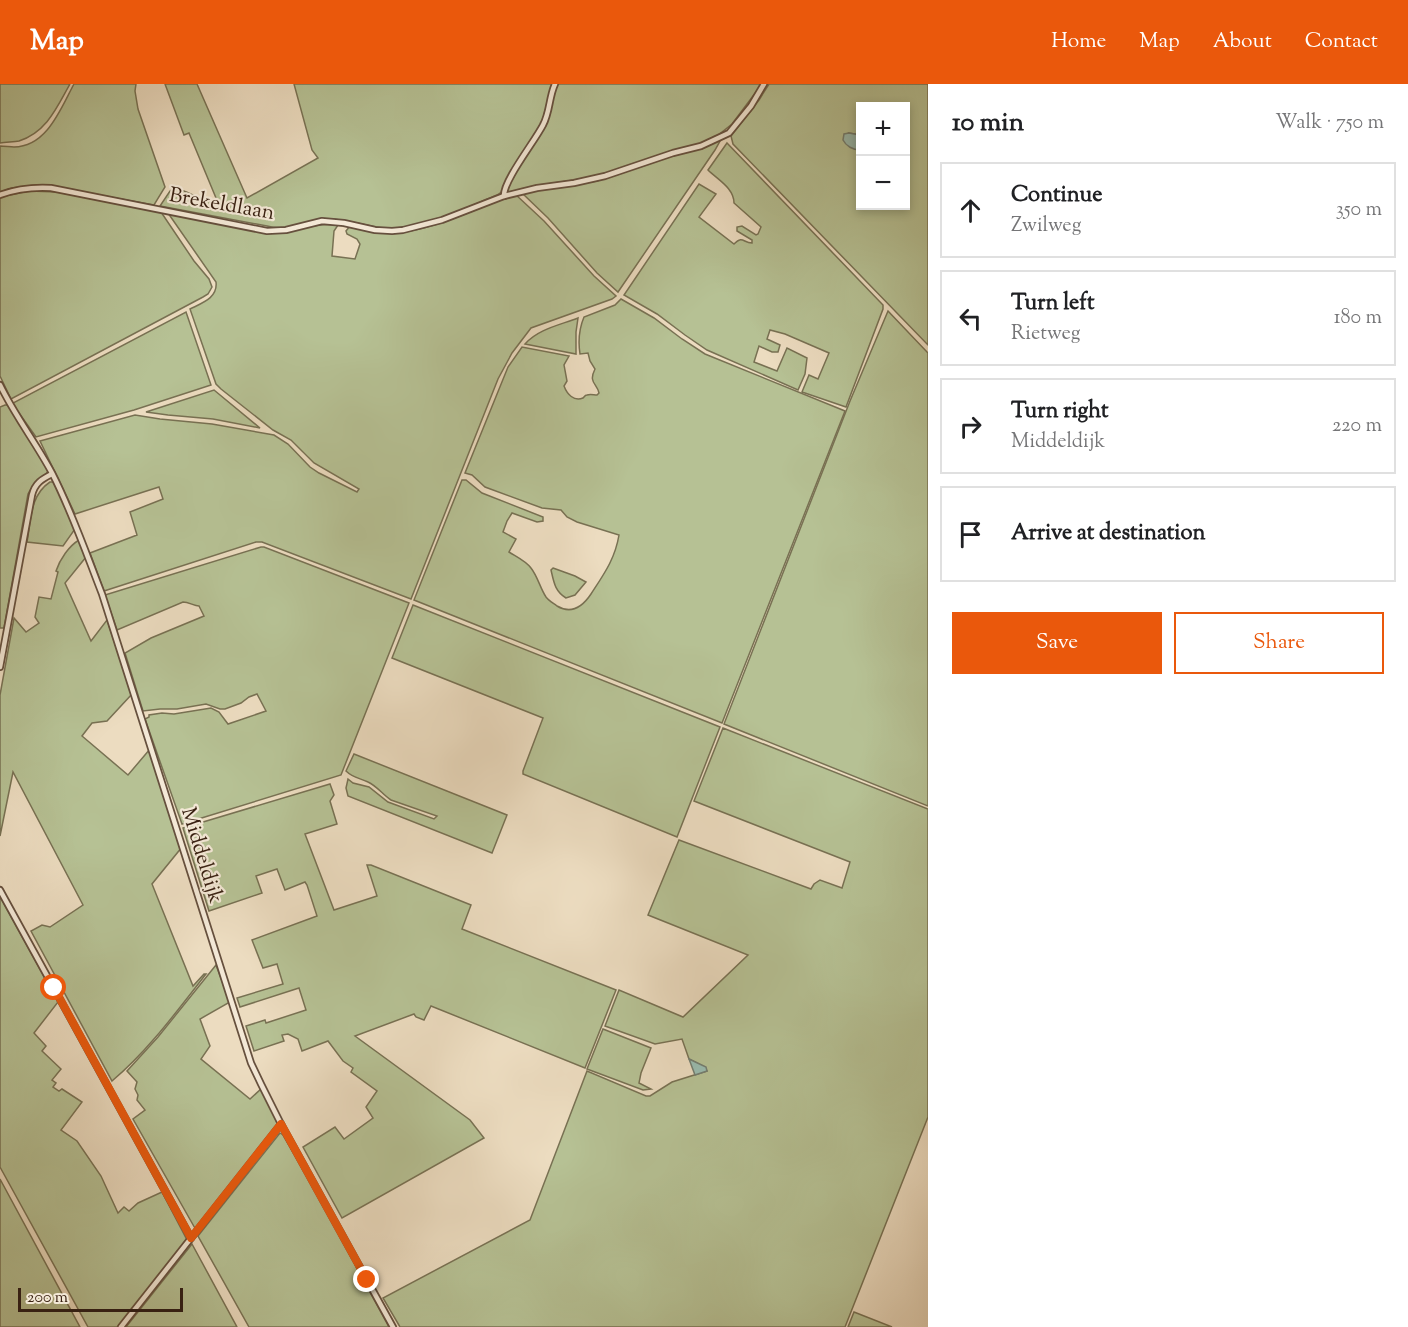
<!DOCTYPE html>
<meta charset="utf-8">
<style>
body{margin:0;font-family:"Sorts Mill Goudy",serif;background:#f2f2f2;color:#202124}
.controls{position:absolute;right:18px;top:18px;display:grid;overflow:hidden;border-radius:0px;box-shadow:0 3px 9px #0003}
.controls button{width:54px;height:54px;display:grid;place-items:center;padding:0;border:0;border-bottom:2px solid #e0e0e0;background:#fff;color:#202124;font:30px sans-serif}
.scale{position:absolute;left:18px;bottom:15px;width:165px;box-sizing:border-box;padding-left:6px;border:3px solid #392112;border-top:0;font-size:16px;line-height:21px;white-space:nowrap;color:#392112;-webkit-text-stroke:4px #f3e8d6;paint-order:stroke}
.stop{position:absolute;width:18px;height:18px;margin:-14px;border:4px solid #ea580c;border-radius:50%;background:#fff}
.stop.end{background:#ea580c;border-color:#fff;box-shadow:0 2px 6px #0008}
.list{margin:0;padding:0;list-style:none}
h2{display:flex;justify-content:space-between;align-items:center;height:78px;margin:0;padding:0 24px;font-size:26px}
h2 small{font-size:20px;font-weight:400;color:#757577}
.list li{display:grid;grid-template-columns:39px 1fr auto;gap:18px;align-items:center;box-sizing:border-box;height:96px;margin:0 12px 12px;padding:0 12px;border:2px solid #e0e0e0;border-radius:0px}
.list b{display:block;font-size:22px;white-space:nowrap}
.list p{margin:0;font-size:20px;white-space:nowrap;color:#757577}
.list em{font-size:20px;font-style:normal;color:#757577}
.actions{display:flex;gap:12px;padding:18px 24px}
.actions a{flex:1;padding:14px 0;border:2px solid #ea580c;border-radius:0px;text-align:center;font-size:21px;color:#ea580c}
.actions .main{background:#ea580c;color:#fff}
.icon{flex:none;width:33px;height:33px;fill:none;stroke:currentColor;stroke-width:2;stroke-linecap:round;stroke-linejoin:round}
.map{position:relative;flex:none;width:928px;height:1243px;overflow:hidden}
header{display:flex;align-items:center;gap:36px;box-sizing:border-box;height:84px;padding:0 30px;background:#ea580c;color:#fff}
header strong{font-size:28px}
nav{display:flex;gap:33px;margin-inline-start:auto;font-size:21px}
main{display:flex}
aside{flex:1;background:#fff}
.map>svg:first-child{display:block}
.green{fill:#b6c194;stroke:#787153;stroke-width:1.5;fill-rule:evenodd}
.water{fill:#99bcb0;stroke:#737e71;stroke-width:1.5}
.lines{fill:none;stroke-linecap:round;stroke-linejoin:round}
.minor-casing{stroke:#66503e;stroke-width:8}
.minor{stroke:#f3e8d6;stroke-width:4.5}
.route{stroke:#ea580c;stroke-width:8}
.labels{text-anchor:middle;stroke-width:4.5;stroke-linejoin:round;paint-order:stroke}
.street-label{font-size:21px;fill:#392112;stroke:#f3e8d6}
</style>
<header>
<strong>Map</strong>
<nav><a>Home</a><a>Map</a><a>About</a><a>Contact</a></nav>
</header>
<main>
<div class="map">
<svg width="928" height="1243" viewBox="0 0 928 1243">
<rect width="100%" height="100%" fill="#ecdcc0"/>
<filter id="stains"><feTurbulence type="fractalNoise" baseFrequency=".00333" numOctaves="4"/><feColorMatrix values="0 0 0 0 .2 0 0 0 0 .09 0 0 0 0 .02 0 0 0 .5 -.17"/></filter>
<radialGradient id="worn" r=".72"><stop offset=".6" stop-color="#630" stop-opacity="0"/><stop offset="1" stop-color="#630" stop-opacity=".3"/></radialGradient>
<!-- green -->
<g class="green">
<path d="M0,0H70C57,23 47,48 19,57C14,58 6,58 0,59Z"/>
<path d="M74,0H136L135,7L138,25L165,103L154,121L54,103L36,101L12,104L0,108V62C5,62 10,63 14,63C47,63 61,24 74,0Z"/>
<path d="M165,0H197L247,114L318,74L312,66L294,0H552L542,39L522,70L503,107L497,111C465,124 418,148 383,144C365,142 347,135 329,135C307,134 289,149 267,142L160,122L170,107L173,105C188,104 198,118 212,117L216,114L189,49L184,51Z"/>
<polygon points="557,0 762,0 732,40 717,52 703,59 661,71 613,88 580,95 541,101 507,110 505,107 525,71 542,47 547,37 554,5"/>
<path d="M769,0H928V261L733,60L731,52L759,16ZM860,22H906V122H860V66L849,49L860,51Z"/>
<polygon points="718,56 720,57 715,66 618,208 597,189 548,134 522,109 597,97 665,74 699,65"/>
<path d="M727,59L883,221V225L846,323L802,308L809,291L818,295L829,269L785,250L770,246L767,255L780,261L778,268H772L759,262L754,278L777,287L787,264L807,274L805,290L798,306L707,266L685,251L657,230L624,211L699,100L716,110L699,133L734,160C743,151 743,159 752,159V156L737,147V143L742,142L756,151L758,150L761,143L734,119C734,104 718,96 708,86Z"/>
<polygon points="29,107 57,108 161,128 194,177 209,195 212,203 208,210 203,213 11,315 0,292 0,113"/>
<path d="M515,110L544,137L594,192L616,212L612,215L531,244L512,269L498,295L411,515L262,458H256L104,507L90,469L137,451L130,428L163,415L159,403L75,430L40,357L135,331L160,335L212,340L274,351L288,360L310,383L319,389L357,408L359,405L314,379L291,356L273,346L221,305L216,300L190,225C202,219 218,214 216,198L168,129L270,149C295,149 312,138 338,141L334,147L332,172L355,175L360,160L357,155L347,150L346,147L350,142C362,145 374,149 386,149C427,150 477,124 515,110Z"/>
<path d="M621,215L654,234L682,255L705,270L845,327L722,639L414,516L462,396H466L482,409L543,433V437L537,438L512,429L507,437L503,448L516,455L509,468C517,473 526,477 531,484C538,493 540,504 546,513C549,517 553,519 557,522C572,531 583,522 591,510C604,490 615,475 619,451L577,438L567,433L561,426L542,424L485,403L472,391L465,389L508,283L522,263L569,272L564,281L567,297L564,302C567,310 574,318 583,314C584,313 585,311 587,311C590,310 594,311 597,311L599,309C597,299 588,299 595,285L590,277L588,269L580,270C578,257 579,245 584,233L615,221Z"/>
<polygon points="888,227 928,269 928,722 724,640 850,317"/>
<polygon points="186,228 211,301 134,326 36,353 14,322 13,319"/>
<path d="M578,234L576,248V270L525,260C538,245 560,241 578,234Z"/>
<polygon points="214,306 260,344 213,335 168,331 146,328"/>
<path d="M5,321H8L27,349L48,387C43,396 33,400 28,410L4,544H0V323Z"/>
<path d="M50,398H54L75,445L63,462L27,458C31,436 30,411 50,398Z"/>
<path d="M79,456L86,473L65,499L91,557L107,536L132,610L107,637L92,639L82,652L128,691L150,665L182,763L152,800L193,902L204,890H206C177,927 148,967 112,997L31,847L42,841L50,843L83,821L13,688L0,752V611L14,534L26,548L39,539L35,533L39,513L51,515L58,488L56,487C60,475 69,462 79,456Z"/>
<path d="M261,463H264L409,519L341,691L182,740L145,635L149,633V631L162,629L174,630L211,624L219,628L228,640L266,627L257,610L249,613L241,619L225,625H220L206,620L177,625H160L143,627L125,569L151,554L204,532L199,522C194,522 189,518 183,518L117,546L105,511Z"/>
<path d="M553,484L575,492L586,498L575,511L566,514C555,507 554,499 551,486Z"/>
<polygon points="413,521 720,643 677,753 523,690 523,687 543,634 392,574"/>
<polygon points="723,644 928,725 928,1033 845,1243 400,1243 383,1214 530,1136 587,987 646,1012 650,1012 672,998 707,987 705,983 689,975 682,955 655,960 605,942 619,906 683,933 748,871 648,831 679,756 811,805 814,800 820,796 842,804 850,778 694,717"/>
<path d="M354,670L507,731L492,769L348,712L346,704L348,695L353,699L369,703L388,718L434,735L437,732L391,716C383,711 377,702 368,698C360,694 353,694 346,687Z"/>
<polygon points="330,700 334,711 330,717 337,740 305,750 334,826 377,812 367,781 371,781 471,821 462,845 616,906 585,984 431,922 424,936 416,933 414,930 355,952 470,1036 484,1054 342,1134 303,1063 335,1043 344,1055 373,1034 366,1023 377,1007 351,988 353,984 343,977 328,957 302,967 298,955 288,950 282,951 284,957 254,967 246,942 265,936 266,939 306,926 299,904 240,923 237,914 283,900 277,880 263,884 252,856 317,832 307,801 305,798 285,806 277,785 256,792 262,809 209,827 183,744"/>
<polygon points="0,813 58,918 34,949 46,962 42,967 61,985 52,996 56,999 53,1003 59,1007 62,1005 82,1018 61,1046 77,1057 101,1092 118,1129 124,1123 129,1127 138,1119 162,1108 187,1156 119,1243 88,1243 0,1083"/>
<polygon points="216,881 230,918 200,935 210,962 201,975 250,1015 261,1005 272,1026 278,1041 196,1146 133,1035 145,1026 137,1016 138,1011 135,1005 137,998 127,987 158,953"/>
<polygon points="603,945 651,964 641,989 639,999 651,1005 643,1006 587,985"/>
<path d="M280,1049L283,1051C320,1114 354,1179 389,1243H249L198,1152Z"/>
<polygon points="0,1095 80,1243 0,1243"/>
<polygon points="192,1160 237,1243 126,1243"/>
<polygon points="854,1228 892,1243 848,1243"/>
</g>
<!-- water -->
<g class="water">
<path d="M849,49L860,51V66C853,66 846,62 843,56L844,50Z"/>
<polygon points="689,975 706,983 707,987 695,991"/>
</g>
<g class="lines">
<!-- minor casing -->
<g class="minor-casing">
<g id="minor">
<path d="M0,111C16,105 33,103 51,104L267,147L286,146L322,137L344,139L375,146L392,147L403,146L442,136L504,112L537,104L574,99L605,92L673,69L701,62L729,49L751,22L764,0"/>
<path d="M504,112C503,97 535,57 543,41C550,28 549,13 555,0"/>
<path d="M0,301C15,332 36,359 52,389C72,428 86,469 102,510L251,979L261,1000L281,1040L393,1243"/>
<path d="M0,583L32,411C35,399 42,395 52,390"/>
<polyline points="0,806 191,1154"/>
<polyline points="121,1243 281,1040"/>
</g>
</g>
<!-- minor -->
<use href="#minor" class="minor"/>
</g>
<g class="lines">
<!-- route -->
<polyline class="route" points="54,904 191,1154 281,1040 367,1196"/>
</g>
<g class="labels">
<!-- street labels -->
<g class="street-label">
<text transform="translate(222 119) rotate(10)" y="7">Brekeldlaan</text>
<text transform="translate(203 771) rotate(73)" y="7">Middeldijk</text>
</g>
</g>
<rect width="100%" height="100%" filter="url(#stains)"/>
<rect width="100%" height="100%" fill="url(#worn)"/>
</svg>
<div class="controls">
<button>+</button>
<button>−</button>
</div>
<div class="scale">200 m</div>
<div class="stop" style="left:54px;top:904px"></div>
<div class="stop end" style="left:367px;top:1196px"></div>
</div>
<aside>
<h2>10 min<small>Walk · 750 m</small></h2>
<ul class="list">
<li><svg class="icon" aria-label="ahead" viewBox="0 0 24 24"><path d="M12 20V5M6 11l6-6 6 6"/></svg><div><b>Continue</b><p>Zwilweg</p></div><em>350 m</em></li>
<li><svg class="icon" aria-label="left" viewBox="0 0 24 24"><path d="M17 20v-9H6M10 6l-5 5 5 5"/></svg><div><b>Turn left</b><p>Rietweg</p></div><em>180 m</em></li>
<li><svg class="icon" aria-label="right" viewBox="0 0 24 24"><path d="M7 20v-9h11M14 6l5 5-5 5"/></svg><div><b>Turn right</b><p>Middeldijk</p></div><em>220 m</em></li>
<li><svg class="icon" aria-label="arrive" viewBox="0 0 24 24"><path d="M6 21V4h12l-3 4 3 4H6"/></svg><div><b>Arrive at destination</b></div></li>
</ul>
<div class="actions"><a class="main">Save</a><a>Share</a></div>
</aside>
</main>
